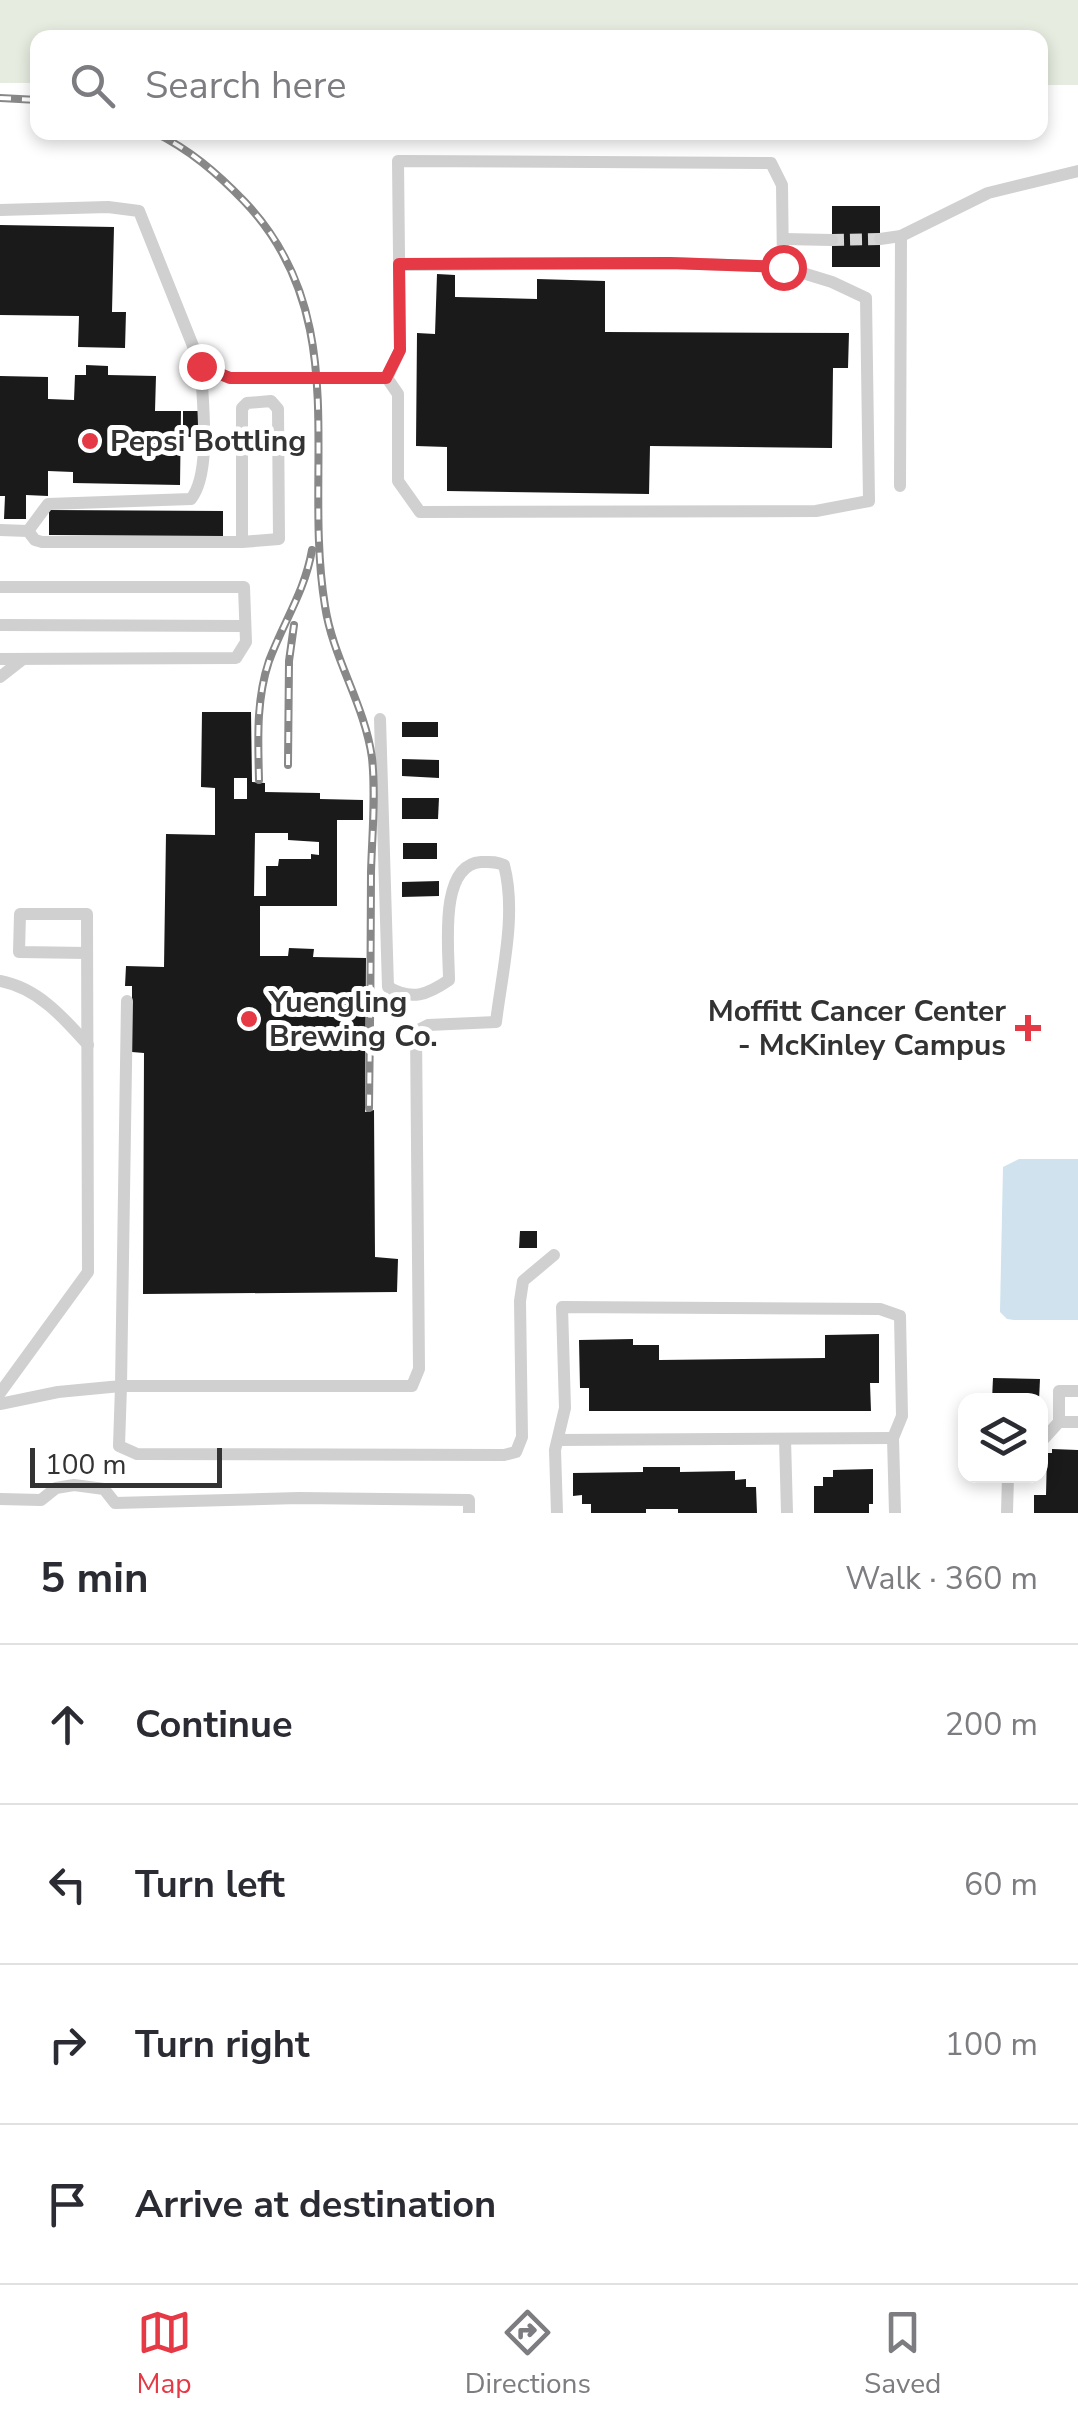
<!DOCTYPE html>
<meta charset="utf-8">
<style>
body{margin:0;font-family:"Nunito Sans",sans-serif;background:#f7f7f7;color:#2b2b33}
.controls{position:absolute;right:30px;bottom:30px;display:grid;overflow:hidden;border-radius:20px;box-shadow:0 5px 15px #0003}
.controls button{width:90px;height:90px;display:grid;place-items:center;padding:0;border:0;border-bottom:2px solid #e1e1e2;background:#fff;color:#2b2b33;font:50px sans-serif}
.scale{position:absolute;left:30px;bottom:25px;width:192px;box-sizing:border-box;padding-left:10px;border:5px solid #333;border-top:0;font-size:28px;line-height:35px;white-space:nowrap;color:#333;-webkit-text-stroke:8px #fff;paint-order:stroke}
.stop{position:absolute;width:30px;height:30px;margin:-22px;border:8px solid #e63946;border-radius:50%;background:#fff}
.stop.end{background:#e63946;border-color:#fff;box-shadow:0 2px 10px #0008}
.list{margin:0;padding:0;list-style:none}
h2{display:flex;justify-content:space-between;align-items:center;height:130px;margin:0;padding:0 40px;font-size:42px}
h2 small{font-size:32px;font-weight:400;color:#7c7c81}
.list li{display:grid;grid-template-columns:65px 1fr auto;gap:30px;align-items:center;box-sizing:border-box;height:160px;padding:0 40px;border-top:2px solid #e1e1e2}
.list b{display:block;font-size:38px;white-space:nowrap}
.list em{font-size:32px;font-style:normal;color:#7c7c81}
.icon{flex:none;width:55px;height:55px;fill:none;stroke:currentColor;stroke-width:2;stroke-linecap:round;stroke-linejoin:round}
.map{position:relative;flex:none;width:1078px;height:1513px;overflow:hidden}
.search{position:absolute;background:#fff;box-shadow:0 5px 15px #0003;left:30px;right:30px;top:30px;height:110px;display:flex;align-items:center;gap:25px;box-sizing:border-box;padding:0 35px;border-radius:20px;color:#7c7c81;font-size:38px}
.sheet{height:770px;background:#fff}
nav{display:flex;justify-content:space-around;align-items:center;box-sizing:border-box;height:140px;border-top:2px solid #e1e1e2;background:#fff;font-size:28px;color:#7c7c81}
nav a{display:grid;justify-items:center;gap:5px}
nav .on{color:#e63946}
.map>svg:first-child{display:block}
.green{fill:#e6ecdf}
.water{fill:#cfe2ee}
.building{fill:#1a1a1a;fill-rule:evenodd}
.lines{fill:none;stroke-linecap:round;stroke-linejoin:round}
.minor-tunnel{stroke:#d6d6d6;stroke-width:12;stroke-dasharray:12 6;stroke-linecap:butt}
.minor{stroke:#d0d0d0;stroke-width:12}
.rail-casing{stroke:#888;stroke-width:8}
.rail{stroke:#fff;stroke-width:4;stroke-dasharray:11;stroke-linecap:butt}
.route{stroke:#e63946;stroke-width:12}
.poi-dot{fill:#e63946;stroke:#fff;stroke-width:4}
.labels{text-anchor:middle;stroke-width:10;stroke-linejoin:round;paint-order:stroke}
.poi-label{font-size:30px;font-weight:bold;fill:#333;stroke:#fff;text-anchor:start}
</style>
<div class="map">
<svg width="1078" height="1513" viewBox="0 0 1078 1513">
<rect width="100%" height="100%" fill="#fff"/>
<!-- green -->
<polygon class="green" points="0,0 1078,0 1078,85 1041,85 1040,38 38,38 37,83 0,83"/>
<!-- water -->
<polygon class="water" points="1019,1159 1078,1159 1078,1320 1014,1320 1007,1319 1000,1312 1003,1167"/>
<!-- building -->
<g class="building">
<rect x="832" y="206" width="48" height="61"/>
<polygon points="0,225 114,227 112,312 126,312 125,348 78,347 79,316 0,315"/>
<polygon points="437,274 455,275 455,297 537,299 537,279 605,281 605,332 849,333 848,368 833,368 832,448 650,446 649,494 447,491 447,447 416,446 417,333 435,334"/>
<polygon points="86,365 108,366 108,375 156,376 155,411 181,411 180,485 73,483 73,472 48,471 48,496 26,495 26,519 4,519 5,496 0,496 0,376 48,377 48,399 74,400 75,375 86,375"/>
<rect x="183" y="411" width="15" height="26"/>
<polygon points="49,510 223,511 223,536 49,535"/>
<path d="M202,712H251L252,782L265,783V792L320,793V799L363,800V820H337V906H260V956H288L289,948L314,949L313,957L366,958L365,1112L374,1110L375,1257L398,1259L397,1292L143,1294L144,1053L132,1052V986H125L126,966L164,967L166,834L215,835V788L201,787ZM234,778H247V799H234ZM255,833H288V840L319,842V855L311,854V859H279L278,866H266V896H254Z"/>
<rect x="402" y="722" width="36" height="15"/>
<polygon points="402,759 439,760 439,778 402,776"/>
<polygon points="402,798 439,798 438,819 402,819"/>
<rect x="403" y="843" width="34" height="16"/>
<polygon points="439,881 439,896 402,897 402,882"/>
<polygon points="520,1231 537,1231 537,1248 519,1248"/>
<polygon points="879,1334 879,1383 870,1383 871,1411 589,1411 589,1388 580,1388 579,1340 633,1339 633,1345 659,1345 659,1360 825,1358 825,1335"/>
<polygon points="993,1378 1040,1379 1039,1400 992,1400"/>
<polygon points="1052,1449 1078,1450 1078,1513 1034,1513 1034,1495 1046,1495 1047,1453 1052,1453"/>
<polygon points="643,1467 680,1467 680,1472 735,1471 735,1480 746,1479 746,1487 756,1487 757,1513 678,1513 678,1509 646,1509 646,1513 591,1513 591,1504 582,1504 582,1495 573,1496 573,1473 643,1472"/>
<polygon points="873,1469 873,1504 869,1504 869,1513 814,1513 814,1486 823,1486 823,1477 833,1477 833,1470"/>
</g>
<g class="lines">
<!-- minor-tunnel -->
<polyline class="minor-tunnel" points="832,240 880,239"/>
<!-- minor -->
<g class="minor">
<polyline points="0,210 108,207 139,211 201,366 230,378 387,378 400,350 398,161 771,163 782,185 783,267 670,263 399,265"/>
<polyline points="783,239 832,240"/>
<polyline points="880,239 901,236 988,193 1078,171"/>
<polyline points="387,378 398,394 398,481 420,512 816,511 869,501 866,298 832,282 783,267"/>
<polyline points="900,486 901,236"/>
<polyline points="0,530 28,531 35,540 42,542 242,542 279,539 278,409 271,401 247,403 242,408 242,542"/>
<path d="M28,531L48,504L191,499C212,472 202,401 201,366"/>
<polyline points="0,587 244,587 246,642 236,658 0,659"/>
<polyline points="0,625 245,626"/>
<polyline points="0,677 23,659"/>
<path d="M380,719L388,987C412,1001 427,995 449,980C449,950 438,865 481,862C490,862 495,861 504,865C517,914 502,972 496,1022L428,1025L416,1031L419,1369L412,1386H121L119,1446L137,1454L504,1455L516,1452L522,1437L520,1301L523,1281L554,1255"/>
<path d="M0,981C38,988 64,1018 88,1045"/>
<polyline points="0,1393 88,1272 87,914 20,914 19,952 87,953"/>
<polyline points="0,1404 58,1392 121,1386 127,1001"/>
<polyline points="1059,1422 1078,1422"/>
<polyline points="785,1439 787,1513"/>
<polyline points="558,1440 893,1438"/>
<polyline points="1040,1443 1059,1422 1059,1391 1078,1391"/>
<polyline points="0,1499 41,1500 56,1488 74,1485 104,1489 115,1503 299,1498 469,1500 469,1513"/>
<polyline points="557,1513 555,1450 565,1408 562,1307 880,1309 900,1316 902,1416 893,1438 895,1513"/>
<polyline points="1007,1513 1008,1476"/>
</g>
<!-- rail casing -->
<g class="rail-casing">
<g id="rail">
<polyline points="0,98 38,100"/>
<path d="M154,132C190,150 216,172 244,201C355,317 302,465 325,606C333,659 365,705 372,758C376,795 372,835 371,872C371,951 370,1029 369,1108"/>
<polyline points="288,765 289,661 294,625"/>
<path d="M259,780C258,739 256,700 269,661C283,623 305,591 312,550"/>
</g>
</g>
<!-- rail -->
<use href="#rail" class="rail"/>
</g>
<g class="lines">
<!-- route -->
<polyline class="route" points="201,366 230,378 386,378 400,350 399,264 670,263 783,267"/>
</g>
<!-- markers -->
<g class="poi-dot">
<circle cx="90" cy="441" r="10"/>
<circle cx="249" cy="1019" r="10"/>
<path d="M1023 1013h10v10h10v10h-10v10h-10v-10h-10v-10h10z"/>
</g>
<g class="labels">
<!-- poi labels -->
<g class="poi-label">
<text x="110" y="451">Pepsi Bottling</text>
<text x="269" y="1012">Yuengling<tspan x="269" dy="34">Brewing Co.</tspan></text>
<text x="1006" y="1021" text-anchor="end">Moffitt Cancer Center<tspan x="1006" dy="34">- McKinley Campus</tspan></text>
</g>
</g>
</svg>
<div class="controls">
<button><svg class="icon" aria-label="layers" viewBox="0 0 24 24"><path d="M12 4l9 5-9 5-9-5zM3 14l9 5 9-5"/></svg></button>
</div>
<div class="scale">100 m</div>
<div class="stop" style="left:783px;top:267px"></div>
<div class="stop end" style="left:201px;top:366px"></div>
<div class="search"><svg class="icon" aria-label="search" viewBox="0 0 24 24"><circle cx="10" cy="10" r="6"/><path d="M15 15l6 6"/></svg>Search here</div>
</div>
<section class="sheet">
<h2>5 min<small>Walk · 360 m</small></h2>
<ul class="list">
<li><svg class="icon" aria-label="ahead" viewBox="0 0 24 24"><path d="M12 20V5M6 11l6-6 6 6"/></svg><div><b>Continue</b></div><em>200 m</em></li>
<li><svg class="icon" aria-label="left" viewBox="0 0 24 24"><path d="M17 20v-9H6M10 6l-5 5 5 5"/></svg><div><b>Turn left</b></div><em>60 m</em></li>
<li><svg class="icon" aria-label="right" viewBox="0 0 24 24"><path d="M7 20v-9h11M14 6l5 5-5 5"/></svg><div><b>Turn right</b></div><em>100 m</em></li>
<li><svg class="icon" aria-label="arrive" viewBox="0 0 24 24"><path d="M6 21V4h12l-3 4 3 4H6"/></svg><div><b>Arrive at destination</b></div></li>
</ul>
</section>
<nav>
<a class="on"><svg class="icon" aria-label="map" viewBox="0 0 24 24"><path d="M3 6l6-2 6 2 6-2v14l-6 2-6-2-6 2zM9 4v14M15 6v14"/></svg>Map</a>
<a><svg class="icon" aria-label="directions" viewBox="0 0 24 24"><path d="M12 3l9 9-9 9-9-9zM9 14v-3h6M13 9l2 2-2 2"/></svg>Directions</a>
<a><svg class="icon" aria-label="saved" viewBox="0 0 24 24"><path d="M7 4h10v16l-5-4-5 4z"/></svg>Saved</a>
</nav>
